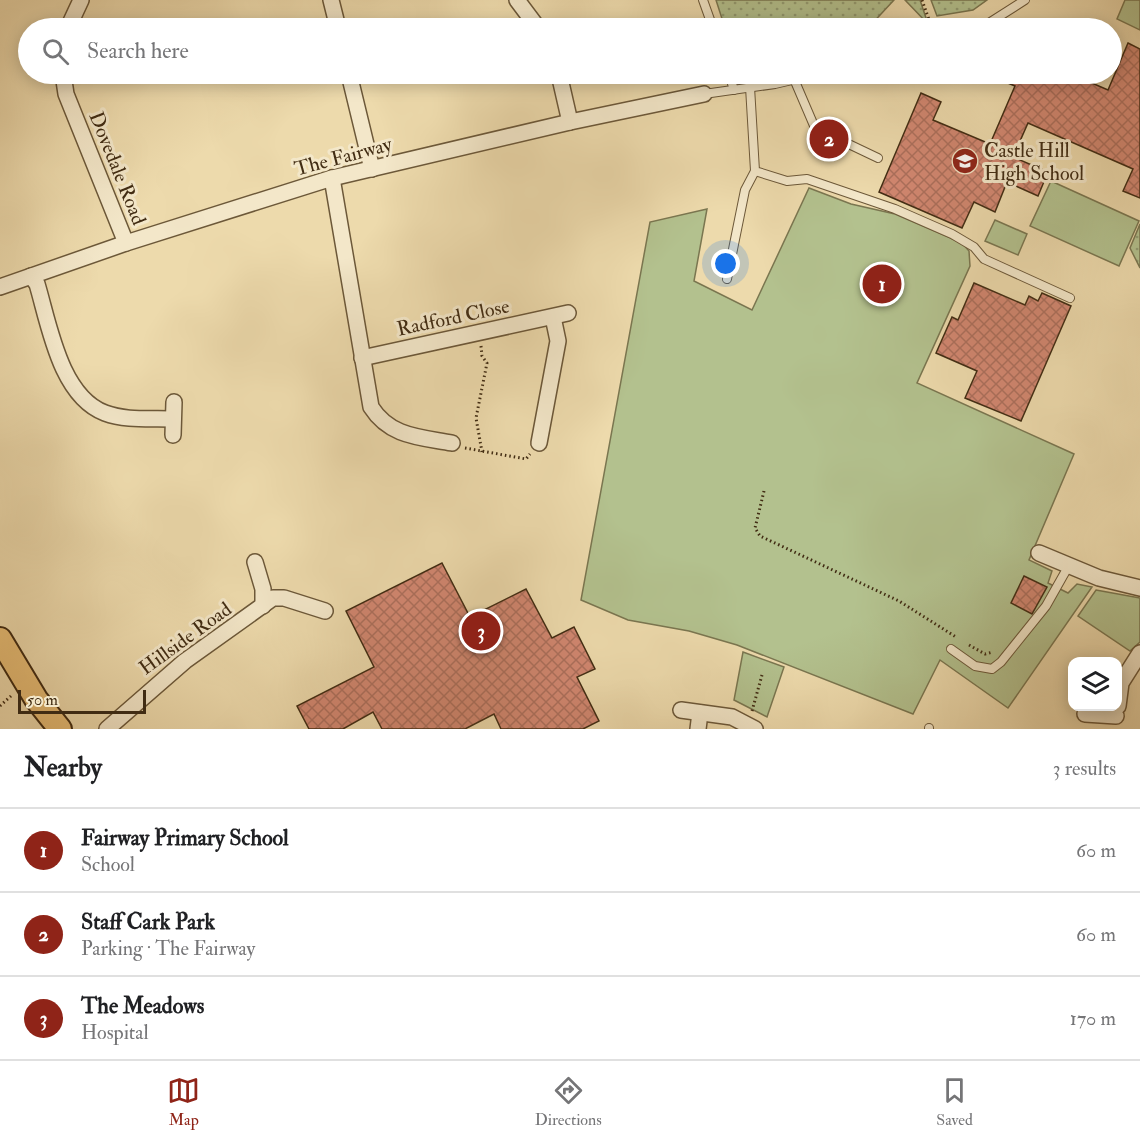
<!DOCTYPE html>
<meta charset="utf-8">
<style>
body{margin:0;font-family:"IM FELL Double Pica",serif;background:#f2f2f2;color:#202124}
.controls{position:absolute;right:18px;bottom:18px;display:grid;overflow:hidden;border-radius:12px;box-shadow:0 3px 15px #0003}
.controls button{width:54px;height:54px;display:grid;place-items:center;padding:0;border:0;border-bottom:2px solid #e0e0e0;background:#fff;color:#202124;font:30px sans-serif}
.scale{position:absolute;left:18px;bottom:15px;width:128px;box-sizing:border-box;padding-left:6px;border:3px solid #412c13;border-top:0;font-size:16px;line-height:21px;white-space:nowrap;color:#412c13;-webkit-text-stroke:4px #f3e7c9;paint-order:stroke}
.you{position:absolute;left:726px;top:264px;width:21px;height:21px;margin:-15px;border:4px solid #fff;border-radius:50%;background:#1a73e8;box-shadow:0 0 0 9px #1a73e833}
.badge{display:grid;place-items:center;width:39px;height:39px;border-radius:50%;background:#8f2418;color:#fff;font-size:20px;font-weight:700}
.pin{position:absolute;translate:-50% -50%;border:3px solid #fff;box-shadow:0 2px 6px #0006}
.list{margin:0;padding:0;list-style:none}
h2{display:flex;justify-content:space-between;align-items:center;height:78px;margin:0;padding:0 24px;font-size:26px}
h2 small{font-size:20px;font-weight:400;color:#757577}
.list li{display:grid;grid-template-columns:39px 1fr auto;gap:18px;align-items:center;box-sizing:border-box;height:84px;padding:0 24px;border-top:2px solid #e0e0e0}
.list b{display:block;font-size:22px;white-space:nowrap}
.list p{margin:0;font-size:20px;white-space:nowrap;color:#757577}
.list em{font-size:20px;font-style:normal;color:#757577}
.icon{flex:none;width:33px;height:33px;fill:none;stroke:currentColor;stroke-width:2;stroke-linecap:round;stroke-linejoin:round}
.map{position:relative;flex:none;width:1140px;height:729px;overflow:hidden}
.search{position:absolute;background:#fff;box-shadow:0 3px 15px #0003;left:18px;right:18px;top:18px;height:66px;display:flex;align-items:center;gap:15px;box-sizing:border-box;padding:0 21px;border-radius:33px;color:#757577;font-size:22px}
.sheet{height:330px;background:#fff}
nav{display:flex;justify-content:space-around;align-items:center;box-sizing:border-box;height:84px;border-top:2px solid #e0e0e0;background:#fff;font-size:16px;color:#757577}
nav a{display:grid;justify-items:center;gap:3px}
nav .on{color:#8f2418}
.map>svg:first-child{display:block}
.grass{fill:url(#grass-dots);stroke:#7a7650;stroke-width:1.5}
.green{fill:#b3c18e;stroke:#7a7650;stroke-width:1.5}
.building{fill:url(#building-cross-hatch);stroke:#412c13;stroke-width:1.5}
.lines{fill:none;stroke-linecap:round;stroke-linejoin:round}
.lane-casing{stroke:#6c5839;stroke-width:10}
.street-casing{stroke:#6c5839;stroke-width:18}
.primary-casing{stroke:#412c13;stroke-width:26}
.path{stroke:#412c13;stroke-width:3;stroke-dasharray:1.5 3;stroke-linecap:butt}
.lane{stroke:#f3e7c9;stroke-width:8}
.street{stroke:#f3e7c9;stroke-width:15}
.primary{stroke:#e6bd76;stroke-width:22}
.labels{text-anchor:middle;stroke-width:6;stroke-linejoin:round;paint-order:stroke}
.poi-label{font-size:20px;fill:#412c13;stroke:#f3e7c9;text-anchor:start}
.street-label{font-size:20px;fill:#412c13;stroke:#f3e7c9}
</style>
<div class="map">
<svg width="1140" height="729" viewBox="0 0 1140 729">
<defs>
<pattern id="grass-dots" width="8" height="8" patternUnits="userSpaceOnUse" patternTransform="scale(1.5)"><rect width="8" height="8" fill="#b3c18e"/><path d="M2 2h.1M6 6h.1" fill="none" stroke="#939d73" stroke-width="1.8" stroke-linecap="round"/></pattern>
<pattern id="building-cross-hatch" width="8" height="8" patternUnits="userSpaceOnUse" patternTransform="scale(1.5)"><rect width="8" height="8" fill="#d28771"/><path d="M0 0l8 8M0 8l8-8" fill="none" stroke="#ac6f5c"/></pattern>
</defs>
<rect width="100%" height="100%" fill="#eddaac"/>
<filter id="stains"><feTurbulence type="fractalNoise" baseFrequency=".00333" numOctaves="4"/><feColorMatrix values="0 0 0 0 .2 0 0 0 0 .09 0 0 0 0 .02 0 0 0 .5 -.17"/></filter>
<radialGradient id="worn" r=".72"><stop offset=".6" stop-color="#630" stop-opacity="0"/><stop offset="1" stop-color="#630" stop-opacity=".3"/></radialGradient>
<!-- grass -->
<g class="grass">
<polygon points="716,0 894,0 868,28 725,28"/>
<polygon points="905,0 920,0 928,24"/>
<polygon points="931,0 987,0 973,10 937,16"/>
<polygon points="1140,224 1140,268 1130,248"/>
</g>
<!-- green -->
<g class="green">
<polygon points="1125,0 1140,0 1140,30 1117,19"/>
<polygon points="1051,181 1139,221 1119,266 1030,226"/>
<polygon points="809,188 851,204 895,214 962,243 969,251 970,266 917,383 1074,454 1029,560 1052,571 1048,583 1068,593 1077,584 1092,587 1008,708 940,660 913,714 737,645 689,631 628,620 581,600 650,222 707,209 694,281 752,310"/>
<polygon points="995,220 1027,234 1018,255 985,241"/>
<polygon points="1096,590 1140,598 1140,642 1130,651 1078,616"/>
<polygon points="743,652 784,667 767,717 734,700"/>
</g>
<!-- building -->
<g class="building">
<polygon points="1128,43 1140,49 1140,198 1123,191 1133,169 1028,123 1013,157 1048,172 1038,196 1007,182 995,212 974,202 962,228 879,192 921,93 941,102 933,120 990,144 1015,86 986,74 1071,74 1108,90"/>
<polygon points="974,283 1025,305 1029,296 1038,301 1042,293 1071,306 1021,421 965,398 977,371 936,353 952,317 958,320"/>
<polygon points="442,563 470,617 526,589 552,638 574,627 595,669 577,677 599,721 583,729 501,729 494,714 465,729 382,729 373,712 343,729 309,729 297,706 374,667 346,611"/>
<polygon points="1024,576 1047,587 1032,614 1011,603"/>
</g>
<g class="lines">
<!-- lane casing -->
<g class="lane-casing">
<g id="lane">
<polyline points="703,0 713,28"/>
<polyline points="981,28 1025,0"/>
<polyline points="729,74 734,90"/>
<polyline points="794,79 815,128 878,158"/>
<polyline points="750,87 755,171 787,181 807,179 895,209 952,234 974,247 984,259 1070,298"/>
<polyline points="704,94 775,84 818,74"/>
<polyline points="727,279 745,190 755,171"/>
<polyline points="951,649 975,666 992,669 1001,662 1046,606 1068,567"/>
<polyline points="929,729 929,728"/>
</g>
</g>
<!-- street casing -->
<g class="street-casing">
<g id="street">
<polyline points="331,0 338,28"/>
<polyline points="517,0 538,28"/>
<polyline points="68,28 81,0"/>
<polyline points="63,74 66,94 126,243"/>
<polyline points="349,74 372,169"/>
<polyline points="559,74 570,122"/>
<path d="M332,178L371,407C390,437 420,437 452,443"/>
<path d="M31,276L37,284C49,324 60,396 105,413C126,421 151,418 173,419"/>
<polyline points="0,287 126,243 332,178 570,122 704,94"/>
<polyline points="362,358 568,313"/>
<polyline points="173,435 174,402"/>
<polyline points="539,443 558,341 553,317"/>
<polyline points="1039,553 1099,578 1140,588"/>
<polyline points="255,562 263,589 263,606"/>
<polyline points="1118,706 1121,683 1140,653"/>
<polyline points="681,710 732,717 755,729"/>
<polyline points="1085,714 1116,716"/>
<polyline points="107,729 185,661 273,598 284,598 325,611"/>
<polyline points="698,729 700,713"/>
</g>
</g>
<!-- primary casing -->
<g class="primary-casing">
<polyline id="primary" points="0,639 36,699 60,729"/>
</g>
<!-- path -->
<g class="path">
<polyline points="922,0 932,28"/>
<polyline points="481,346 482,356 487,363 476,418 482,452"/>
<polyline points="465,448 526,459 530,454"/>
<polyline points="764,491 755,528 760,536 899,601 956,637"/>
<polyline points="969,645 985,654 993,652"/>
<polyline points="0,706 11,696"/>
<polyline points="752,711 762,675"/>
</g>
<!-- lane -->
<use href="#lane" class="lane"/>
<!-- street -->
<use href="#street" class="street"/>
<!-- primary -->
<use href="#primary" class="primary"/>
</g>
<!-- icons -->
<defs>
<g id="school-disc" transform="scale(1.35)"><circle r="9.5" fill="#8f2418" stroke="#f3e7c9"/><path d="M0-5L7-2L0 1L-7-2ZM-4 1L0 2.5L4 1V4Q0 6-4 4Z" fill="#fff"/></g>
</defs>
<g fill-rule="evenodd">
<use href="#school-disc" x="965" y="161"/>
</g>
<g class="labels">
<!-- poi labels -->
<g class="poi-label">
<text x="984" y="157">Castle Hill<tspan x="984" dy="23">High School</tspan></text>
</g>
<!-- street labels -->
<g class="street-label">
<text transform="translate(343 156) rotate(-15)" y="7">The Fairway</text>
<text transform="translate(118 168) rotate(68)" y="7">Dovedale Road</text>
<text transform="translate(453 317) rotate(-12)" y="7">Radford Close</text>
<text transform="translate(185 638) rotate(-36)" y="7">Hillside Road</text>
</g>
</g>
<rect width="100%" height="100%" filter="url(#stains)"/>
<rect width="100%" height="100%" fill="url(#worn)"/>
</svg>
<div class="controls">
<button><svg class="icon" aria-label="layers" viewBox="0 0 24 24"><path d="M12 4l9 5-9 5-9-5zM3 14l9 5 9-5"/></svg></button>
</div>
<div class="scale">50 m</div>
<div class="you"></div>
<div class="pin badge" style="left:882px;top:284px">1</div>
<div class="pin badge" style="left:829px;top:139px">2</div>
<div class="pin badge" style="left:481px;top:631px">3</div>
<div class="search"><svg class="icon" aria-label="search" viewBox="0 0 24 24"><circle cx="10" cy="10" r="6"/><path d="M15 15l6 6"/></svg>Search here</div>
</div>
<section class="sheet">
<h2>Nearby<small>3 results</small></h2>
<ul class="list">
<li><span class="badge">1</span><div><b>Fairway Primary School</b><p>School</p></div><em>60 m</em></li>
<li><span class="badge">2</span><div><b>Staff Cark Park</b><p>Parking · The Fairway</p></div><em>60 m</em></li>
<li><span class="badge">3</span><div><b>The Meadows</b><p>Hospital</p></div><em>170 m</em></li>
</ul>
</section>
<nav>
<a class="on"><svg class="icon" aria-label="map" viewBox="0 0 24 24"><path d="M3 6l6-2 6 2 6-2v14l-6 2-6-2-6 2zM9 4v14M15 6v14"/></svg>Map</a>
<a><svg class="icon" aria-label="directions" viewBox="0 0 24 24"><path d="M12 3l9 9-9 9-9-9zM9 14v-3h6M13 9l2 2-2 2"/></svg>Directions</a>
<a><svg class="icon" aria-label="saved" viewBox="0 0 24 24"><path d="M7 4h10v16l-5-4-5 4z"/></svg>Saved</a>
</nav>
